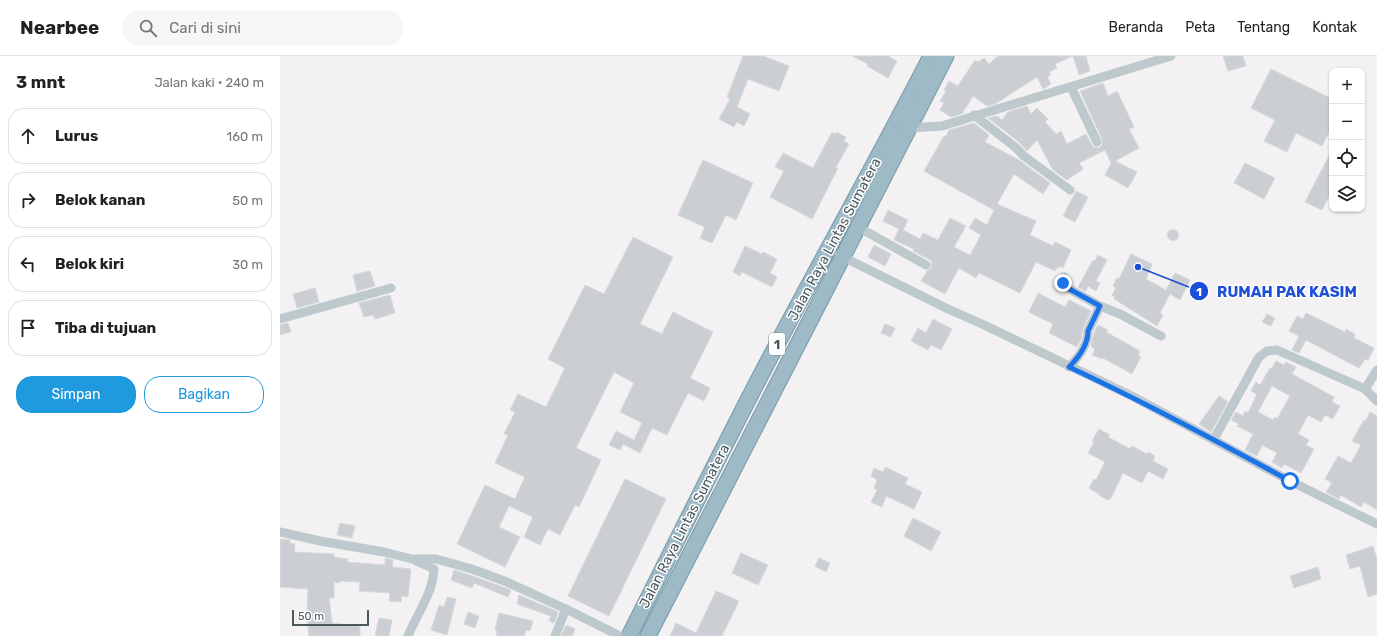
<!DOCTYPE html>
<html lang="id">
<meta charset="utf-8">
<style>
body{margin:0;font-family:Rubik,sans-serif;background:#f6f6f6;color:#222}
.controls{position:absolute;right:12px;top:12px;display:grid;overflow:hidden;border-radius:8px;box-shadow:0 1px 3px #0004}
.controls button{width:36px;height:36px;display:grid;place-items:center;padding:0;border:0;border-bottom:1px solid #e0e0e0;background:#fff;color:#222;font:20px sans-serif}
.scale{position:absolute;left:12px;bottom:10px;width:77px;box-sizing:border-box;padding-left:4px;border:2px solid #4a595e;border-top:0;font-size:11px;line-height:14px;white-space:nowrap;color:#4a595e;-webkit-text-stroke:3px #fff;paint-order:stroke}
.stop{position:absolute;width:12px;height:12px;margin:-9px;border:3px solid #1a73e8;border-radius:50%;background:#fff}
.stop.end{background:#1a73e8;border-color:#fff;box-shadow:0 1px 4px #0008}
.list{margin:0;padding:0;list-style:none}
h2{display:flex;justify-content:space-between;align-items:center;height:52px;margin:0;padding:0 16px;font-size:17px}
h2 small{font-size:13px;font-weight:400;color:#767676}
.list li{display:grid;grid-template-columns:26px 1fr auto;gap:12px;align-items:center;box-sizing:border-box;height:56px;margin:0 8px 8px;padding:0 8px;border:1px solid #e0e0e0;border-radius:16px}
.list b{display:block;font-size:15px;white-space:nowrap}
.list em{font-size:13px;font-style:normal;color:#767676}
.actions{display:flex;gap:8px;padding:12px 16px}
.actions a{flex:1;padding:9px 0;border:1px solid #209adf;border-radius:16px;text-align:center;font-size:14px;color:#209adf}
.actions .main{background:#209adf;color:#fff}
.icon{flex:none;width:22px;height:22px;fill:none;stroke:currentColor;stroke-width:2;stroke-linecap:round;stroke-linejoin:round}
.map{position:relative;flex:none;width:1097px;height:580px;overflow:hidden}
header{display:flex;align-items:center;gap:24px;box-sizing:border-box;height:56px;padding:0 20px;background:#fff;border-bottom:1px solid #e0e0e0}
header strong{font-size:19px}
nav{display:flex;gap:22px;margin-inline-start:auto;font-size:14px}
.search{width:280px;height:36px;background:#f6f6f6;display:flex;align-items:center;gap:10px;box-sizing:border-box;padding:0 14px;border-radius:16px;color:#767676;font-size:15px}
main{display:flex}
aside{flex:1;background:#fff}
.map>svg:first-child{display:block}
.building{fill:#cbcfd3;stroke:#d6d9dc;fill-rule:evenodd}
.lines{fill:none;stroke-linecap:round;stroke-linejoin:round}
.trunk-casing{stroke:#7699a9;stroke-width:17}
.minor{stroke:#bec9cd;stroke-width:9}
.trunk{stroke:#9ebac6;stroke-width:15}
.route{stroke:#1a73e8;stroke-width:5}
.labels{text-anchor:middle;stroke-width:3;stroke-linejoin:round;paint-order:stroke}
.shield{fill:#fff;stroke:#808b8e;stroke-width:1}
.shield-label{font-size:13px;font-weight:bold;fill:#4a595e}
.street-label{font-size:14px;fill:#4a595e;stroke:#fff}
.leader{fill:none;stroke:#1d4ed8;stroke-width:1.5}
.callout-dot{fill:#1d4ed8;stroke:#fff;stroke-width:1.5}
.mark-label{font-size:12px;text-anchor:middle;font-weight:bold;fill:#fff}
.callout-label{font-size:15px;text-anchor:middle;font-weight:bold;fill:#1d4ed8;stroke:#fff;stroke-width:3;stroke-linejoin:round;paint-order:stroke}
</style>
<header>
<strong>Nearbee</strong>
<div class="search"><svg class="icon" aria-label="search" viewBox="0 0 24 24"><circle cx="10" cy="10" r="6"/><path d="M15 15l6 6"/></svg>Cari di sini</div>
<nav><a>Beranda</a><a>Peta</a><a>Tentang</a><a>Kontak</a></nav>
</header>
<main>
<aside>
<h2>3 mnt<small>Jalan kaki · 240 m</small></h2>
<ul class="list">
<li><svg class="icon" aria-label="ahead" viewBox="0 0 24 24"><path d="M12 20V5M6 11l6-6 6 6"/></svg><div><b>Lurus</b></div><em>160 m</em></li>
<li><svg class="icon" aria-label="right" viewBox="0 0 24 24"><path d="M7 20v-9h11M14 6l5 5-5 5"/></svg><div><b>Belok kanan</b></div><em>50 m</em></li>
<li><svg class="icon" aria-label="left" viewBox="0 0 24 24"><path d="M17 20v-9H6M10 6l-5 5 5 5"/></svg><div><b>Belok kiri</b></div><em>30 m</em></li>
<li><svg class="icon" aria-label="arrive" viewBox="0 0 24 24"><path d="M6 21V4h12l-3 4 3 4H6"/></svg><div><b>Tiba di tujuan</b></div></li>
</ul>
<div class="actions"><a class="main">Simpan</a><a>Bagikan</a></div>
</aside>
<div class="map">
<svg width="1097" height="580" viewBox="0 0 1097 580">
<rect width="100%" height="100%" fill="#f3f1f2"/>
<!-- building -->
<g class="building">
<polygon points="463,0 483,0 509,10 499,35 468,23 457,51 470,58 464,70 457,66 454,71 439,63 450,43 447,41"/>
<polygon points="572,0 608,0 617,5 608,22 587,10 588,8"/>
<polygon points="718,0 806,0 810,15 799,19 793,0 775,8 777,12 769,16 771,19 767,21 771,28 763,33 757,21 715,48 707,50 693,40 683,56 684,57 671,61 660,54 664,47 660,45 666,35 664,34 669,25 678,30 695,4 698,6 704,2 709,8"/>
<polygon points="943,0 963,0 966,10 948,15"/>
<polygon points="991,13 1052,43 1052,70 1042,90 1016,77 1007,96 984,85 995,64 971,52"/>
<polygon points="823,27 828,40 837,35 854,71 849,73 859,92 835,105 857,116 848,132 825,119 831,107 825,94 799,107 803,113 787,124 773,114 757,84 747,95 739,86 708,62 717,60 722,64 728,56 747,50 751,58 757,52 768,63 765,66 776,78 781,75 787,88 806,78 813,91 819,92 822,89 822,83 800,35"/>
<polygon points="694,67 709,79 705,86 739,104 770,127 763,138 734,118 717,148 756,165 750,179 773,190 775,186 791,194 783,212 779,210 778,213 776,212 775,215 756,206 740,237 699,217 696,222 679,212 665,238 641,225 647,215 651,212 652,205 633,195 634,193 614,184 619,173 603,165 608,154 628,164 623,174 640,183 643,177 658,184 670,162 686,170 674,191 690,199 701,179 689,172 695,162 707,169 715,152 714,154 644,115 664,80 666,81 669,74"/>
<polygon points="552,76 555,78 556,76 566,81 564,85 569,88 556,111 558,112 532,163 490,141 504,115 495,111 503,97 533,112"/>
<polygon points="1052,94 1052,134 1042,154 1025,146"/>
<polygon points="423,104 473,127 456,164 446,159 432,187 420,182 425,171 398,159"/>
<polygon points="965,107 995,122 984,143 954,127"/>
<polygon points="796,135 808,141 795,166 783,160"/>
<circle cx="893" cy="179" r="5.5"/>
<polygon points="353,181 393,201 360,268 382,278 393,256 433,276 410,322 430,332 424,345 408,337 387,379 372,372 360,397 343,388 340,394 329,389 336,375 354,384 362,367 340,356 354,327 334,316 296,392 321,404 299,451 295,449 280,479 268,473 260,489 244,481 253,461 229,450 219,471 240,481 225,511 177,488 205,429 235,443 245,421 215,407 228,379 224,378 235,356 230,354 238,338 266,351 285,312 268,303 305,229 324,238"/>
<polygon points="594,189 611,198 605,210 588,201"/>
<polygon points="465,190 482,198 483,196 497,203 490,217 497,221 492,231 462,216 460,220 453,216"/>
<polygon points="851,198 872,208 866,223 886,234 895,217 910,224 900,244 890,238 880,257 883,259 877,270 834,243 835,241 832,239 836,232 833,230 837,222 839,223"/>
<polygon points="818,199 827,204 816,225 820,227 816,235 808,230 806,235 798,231 813,204 815,205"/>
<polygon points="90,215 95,230 77,235 73,219"/>
<polygon points="35,232 39,246 17,252 13,238"/>
<polygon points="758,237 785,251 789,244 811,255 803,272 801,283 797,291 769,277 773,268 749,256"/>
<polygon points="110,239 115,257 95,263 93,259 84,261 79,247"/>
<polygon points="1026,257 1065,276 1066,273 1075,278 1074,282 1094,292 1088,304 1085,303 1079,312 1026,284 1019,297 1012,294 1019,280 1009,275 1017,260 1023,263"/>
<polygon points="987,258 995,262 991,270 982,266"/>
<polygon points="653,263 672,273 661,294 651,289 648,294 631,285 638,272 646,277"/>
<polygon points="8,267 11,276 0,279 0,269"/>
<polygon points="605,268 615,272 611,281 601,277"/>
<polygon points="818,269 828,274 826,276 860,295 858,299 861,301 852,318 823,302 822,303 812,299 815,293 811,290 814,277"/>
<path d="M996,305L1004,309L1006,306L1016,311L1012,318L1054,341L1052,346L1060,350L1053,363L1045,359L1041,366L1028,359L1018,378L1029,384L1026,389L1034,393L1021,417L1004,408L1002,412L992,406L997,397L982,389L977,400L965,394L973,378L957,370L959,368L951,364L956,356L963,360L965,355L968,357L977,338L971,335L976,326L980,329L990,312H992ZM992,330L1010,340L997,363L995,361L993,364L978,356Z"/>
<polygon points="939,340 948,346 931,376 919,368"/>
<polygon points="1090,356 1097,360 1097,454 1084,446 1081,451 1061,439 1059,443 1046,436 1052,427 1045,423 1058,400 1071,407 1081,389 1072,385 1084,364 1086,364"/>
<polygon points="819,373 830,379 828,381 850,393 852,390 867,398 868,396 875,400 873,405 888,413 883,423 868,415 862,427 843,417 831,442 829,444 827,443 827,444 820,440 820,439 809,432 814,423 816,424 825,406 808,397 814,386 812,385"/>
<polygon points="605,411 628,422 625,428 642,436 634,453 606,440 602,451 591,446 597,434 594,432 597,424 591,420 594,412 603,416"/>
<polygon points="345,423 386,443 329,560 288,540"/>
<polygon points="633,462 661,476 651,495 624,480"/>
<polygon points="60,467 75,470 72,482 57,479"/>
<polygon points="0,483 10,484 10,487 15,488 14,496 54,498 54,501 68,503 67,506 105,509 105,502 113,504 112,511 131,513 128,541 122,540 121,546 109,545 110,537 79,535 80,526 60,525 60,527 54,526 54,542 49,542 52,567 80,570 80,580 29,580 27,562 28,533 0,531"/>
<polygon points="1093,490 1097,503 1097,538 1088,541 1080,510 1070,513 1066,499"/>
<polygon points="461,497 488,509 478,529 452,517"/>
<polygon points="539,502 550,507 546,516 535,510"/>
<polygon points="1038,511 1041,523 1014,532 1010,520"/>
<polygon points="174,514 190,519 231,534 228,541 194,527 192,532 171,524"/>
<polygon points="436,535 459,545 442,580 390,580 396,567 416,577"/>
<polygon points="239,539 278,556 274,567 269,565 271,560 237,548"/>
<polygon points="167,541 176,543 167,579 151,574 159,549 164,551"/>
<polygon points="188,556 199,560 195,572 184,568"/>
<polygon points="219,557 253,565 250,575 246,574 244,580 216,580 217,575 215,574"/>
<polygon points="99,562 112,564 109,580 95,580"/>
<polygon points="286,569 295,573 292,580 281,580"/>
</g>
<g class="lines">
<!-- trunk casing -->
<g class="trunk-casing">
<g id="trunk">
<path d="M349,580C394,491 438,401 484,313C539,208 597,105 651,0"/>
<polyline points="368,580 666,0"/>
</g>
</g>
<!-- minor -->
<g class="minor">
<polyline points="791,31 817,86"/>
<polyline points="694,59 735,91 744,100 790,134"/>
<polyline points="627,71 629,72 662,70 891,0"/>
<polyline points="578,171 646,209"/>
<polyline points="559,199 668,253 704,269 852,340 1010,425 1097,468"/>
<polyline points="784,221 783,229 784,230 820,250 840,258 881,280"/>
<polyline points="0,263 111,232"/>
<path d="M789,311C798,302 808,289 808,275L820,250"/>
<polyline points="1085,333 1097,314"/>
<polyline points="934,383 979,301 987,295 997,294 1085,333 1097,345"/>
<polyline points="0,476 40,485 104,496 132,503 156,503 192,513 227,526 286,553 340,580"/>
<path d="M128,580C137,558 153,537 154,513L136,505"/>
<polyline points="275,580 286,553"/>
</g>
<!-- trunk -->
<use href="#trunk" class="trunk"/>
</g>
<g class="lines">
<!-- route -->
<path class="route" d="M783,227L784,230L820,250L808,275C808,289 798,302 789,311C864,346 937,385 1010,425"/>
</g>
<g class="labels">
<!-- shield labels -->
<rect class="shield" x="489" y="277" width="16" height="22" rx="3"/>
<g class="shield-label">
<text x="497" y="293">1</text>
</g>
<!-- street labels -->
<g class="street-label">
<text transform="translate(554 183) rotate(-62)" y="5">Jalan Raya Lintas Sumatera</text>
<text transform="translate(404 470) rotate(-63)" y="5">Jalan Raya Lintas Sumatera</text>
</g>
</g>
<!-- callouts -->
<path class="leader" d="M858 211L919 235"/>
<g class="callout-dot">
<circle cx="858" cy="211" r="4"/>
<circle cx="919" cy="235" r="10"/>
</g>
<g class="mark-label">
<text x="919" y="240">1</text>
</g>
<g class="callout-label">
<text x="1007" y="241">RUMAH PAK KASIM</text>
</g>
</svg>
<div class="controls">
<button>+</button>
<button>−</button>
<button><svg class="icon" aria-label="locate" viewBox="0 0 24 24"><circle cx="12" cy="12" r="6"/><path d="M12 2v4M12 18v4M2 12h4M18 12h4"/></svg></button>
<button><svg class="icon" aria-label="layers" viewBox="0 0 24 24"><path d="M12 4l9 5-9 5-9-5zM3 14l9 5 9-5"/></svg></button>
</div>
<div class="scale">50 m</div>
<div class="stop" style="left:1010px;top:425px"></div>
<div class="stop end" style="left:783px;top:227px"></div>
</div>
</main>
